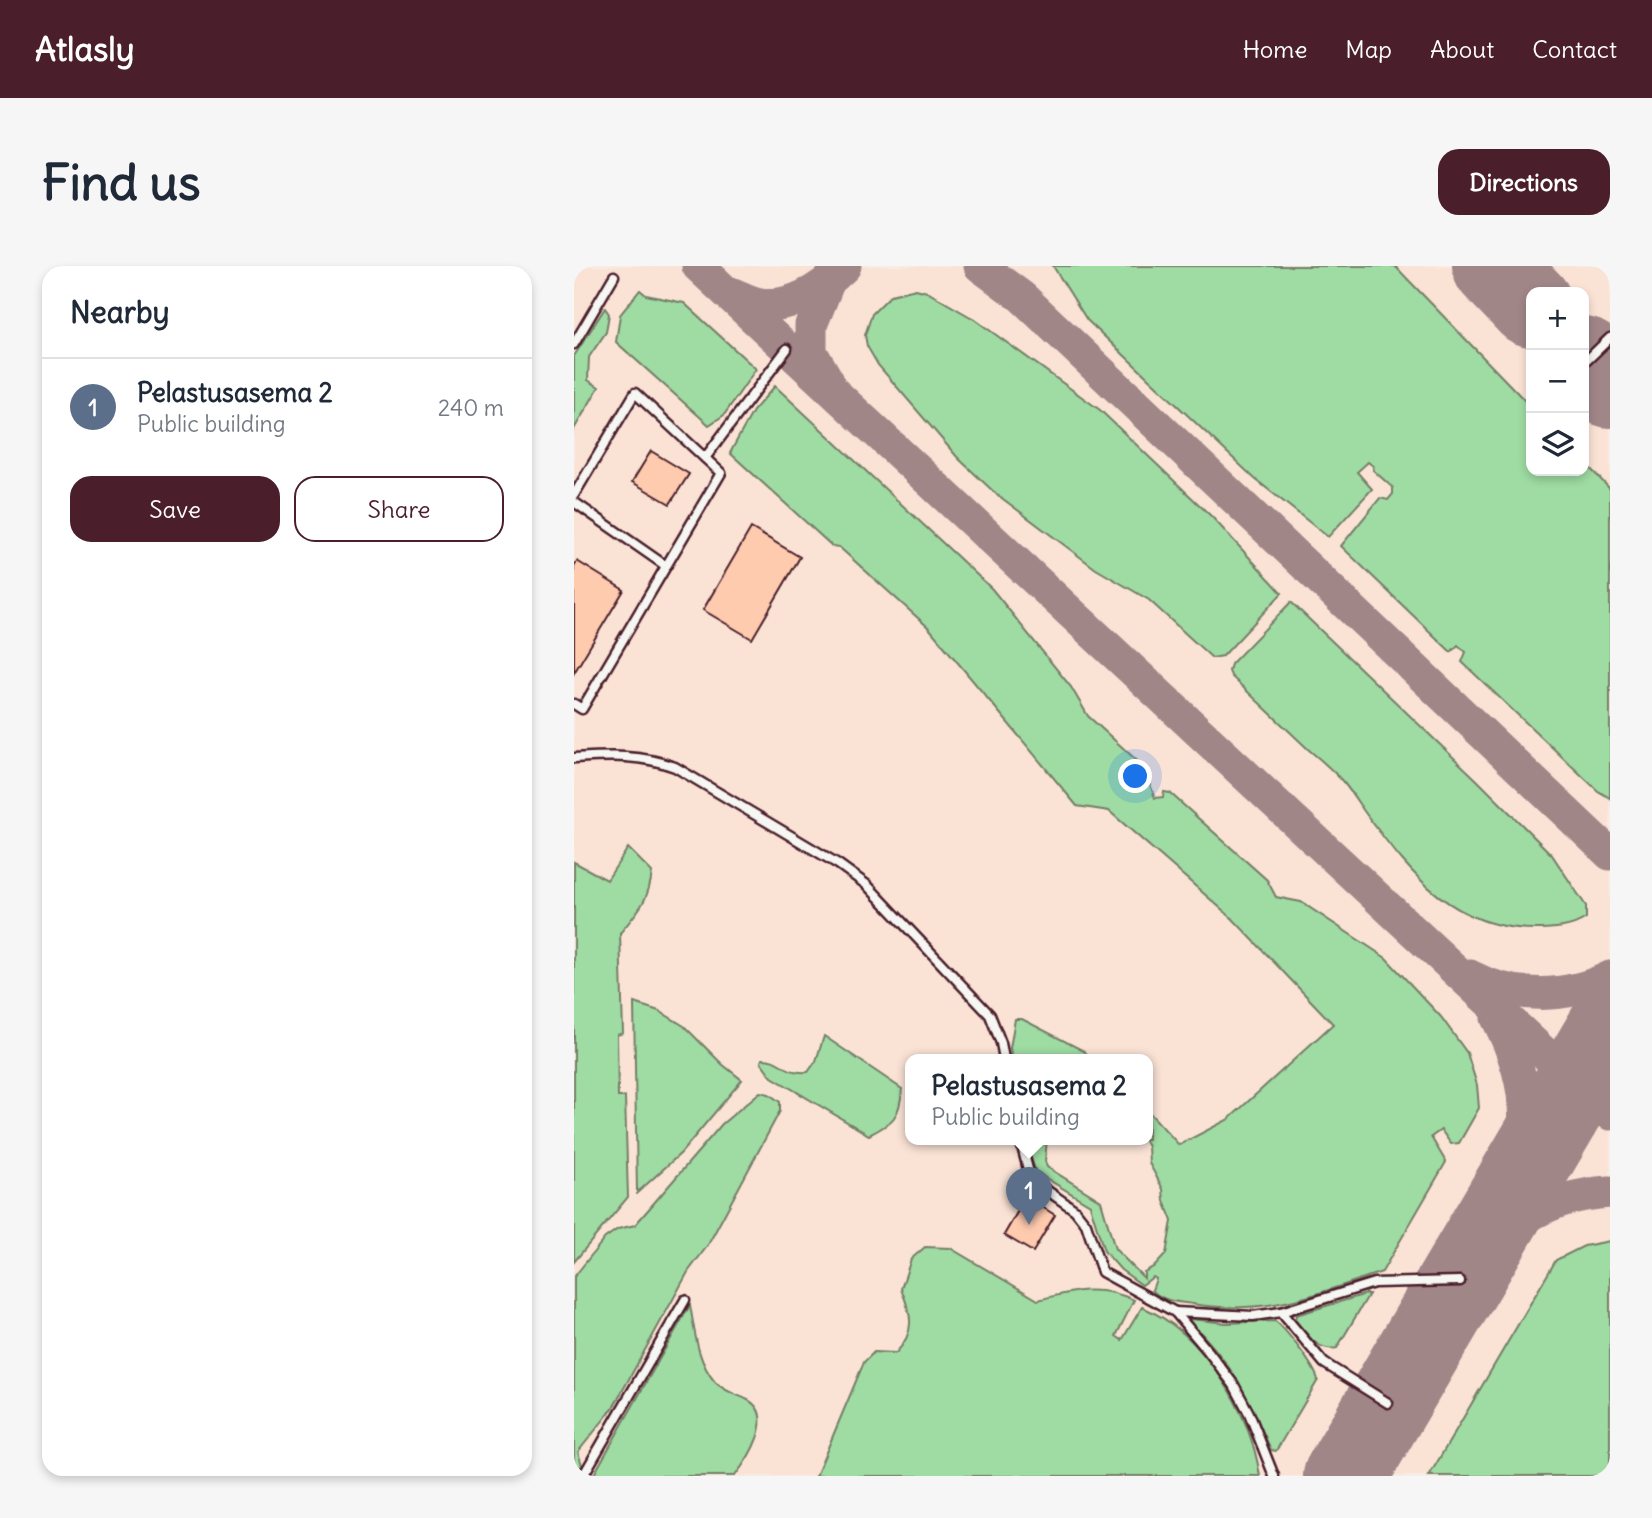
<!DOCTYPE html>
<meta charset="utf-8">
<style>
body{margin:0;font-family:Delius,sans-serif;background:#f6f6f7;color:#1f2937}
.controls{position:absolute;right:21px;top:21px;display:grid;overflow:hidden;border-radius:14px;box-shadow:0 4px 10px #0003}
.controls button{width:63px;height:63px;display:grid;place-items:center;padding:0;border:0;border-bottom:2px solid #e0e1e3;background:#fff;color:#1f2937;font:35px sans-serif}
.you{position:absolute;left:562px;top:511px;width:24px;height:24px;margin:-18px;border:5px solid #fff;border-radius:50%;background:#1a73e8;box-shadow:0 0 0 10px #1a73e833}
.badge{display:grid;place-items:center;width:46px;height:46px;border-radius:50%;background:#4a1f2b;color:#fff;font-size:23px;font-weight:700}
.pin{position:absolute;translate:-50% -58px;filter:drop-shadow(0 2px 4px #0008)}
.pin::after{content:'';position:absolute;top:37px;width:24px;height:21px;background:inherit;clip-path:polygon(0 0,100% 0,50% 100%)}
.popup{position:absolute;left:331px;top:788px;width:248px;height:91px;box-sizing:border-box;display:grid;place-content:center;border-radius:14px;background:#fff;filter:drop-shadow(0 2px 5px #0005);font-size:23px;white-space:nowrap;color:#747a83}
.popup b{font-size:26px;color:#1f2937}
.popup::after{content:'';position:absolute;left:50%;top:100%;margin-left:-14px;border:14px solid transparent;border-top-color:#fff}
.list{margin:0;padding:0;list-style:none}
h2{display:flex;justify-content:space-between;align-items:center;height:91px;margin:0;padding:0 28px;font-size:30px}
h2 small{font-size:23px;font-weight:400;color:#747a83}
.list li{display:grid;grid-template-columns:46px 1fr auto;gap:21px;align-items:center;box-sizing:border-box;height:98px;padding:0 28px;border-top:2px solid #e0e1e3}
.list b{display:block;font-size:26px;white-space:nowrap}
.list p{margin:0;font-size:23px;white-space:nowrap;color:#747a83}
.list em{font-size:23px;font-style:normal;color:#747a83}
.actions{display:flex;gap:14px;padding:21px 28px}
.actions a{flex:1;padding:16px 0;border:2px solid #4a1f2b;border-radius:21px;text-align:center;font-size:24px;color:#4a1f2b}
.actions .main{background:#4a1f2b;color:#fff}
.icon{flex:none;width:38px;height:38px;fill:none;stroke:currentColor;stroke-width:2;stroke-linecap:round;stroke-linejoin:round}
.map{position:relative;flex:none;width:1036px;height:1210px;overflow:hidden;border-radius:21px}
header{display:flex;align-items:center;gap:42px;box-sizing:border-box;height:98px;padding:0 35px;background:#4a1f2b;color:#fff}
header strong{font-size:33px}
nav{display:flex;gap:38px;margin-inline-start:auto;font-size:24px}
.intro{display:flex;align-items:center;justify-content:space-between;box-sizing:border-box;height:168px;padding:0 42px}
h1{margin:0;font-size:49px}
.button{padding:18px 32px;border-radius:21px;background:#4a1f2b;color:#fff;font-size:24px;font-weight:700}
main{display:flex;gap:42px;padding:0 42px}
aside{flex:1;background:#fff;border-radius:21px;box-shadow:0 4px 10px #0003}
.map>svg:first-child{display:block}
.built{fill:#fae3d5;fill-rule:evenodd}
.green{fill:#9fdca3;stroke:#747e67;stroke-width:2}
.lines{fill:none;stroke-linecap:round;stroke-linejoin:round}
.taxiway{stroke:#a18688;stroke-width:33}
.runway{stroke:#a18688;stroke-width:84}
.building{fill:#fecbaf;stroke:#4a1f2b;stroke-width:2}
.service-casing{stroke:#4a1f2b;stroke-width:13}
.service{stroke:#f6f6f2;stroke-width:8}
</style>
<header>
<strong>Atlasly</strong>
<nav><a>Home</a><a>Map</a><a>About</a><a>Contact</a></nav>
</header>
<div class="intro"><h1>Find us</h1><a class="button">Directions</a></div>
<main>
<aside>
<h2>Nearby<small></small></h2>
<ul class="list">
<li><span class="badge" style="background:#5c6f8a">1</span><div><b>Pelastusasema 2</b><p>Public building</p></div><em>240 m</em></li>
</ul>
<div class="actions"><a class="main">Save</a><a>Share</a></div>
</aside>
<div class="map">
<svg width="1036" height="1210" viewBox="0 0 1036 1210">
<rect width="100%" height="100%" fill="#f8ede5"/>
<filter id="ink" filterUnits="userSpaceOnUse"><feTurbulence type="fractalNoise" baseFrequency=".0143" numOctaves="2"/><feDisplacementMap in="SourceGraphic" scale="14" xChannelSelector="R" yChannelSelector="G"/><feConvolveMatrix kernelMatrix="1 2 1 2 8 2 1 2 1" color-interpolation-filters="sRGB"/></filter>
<g filter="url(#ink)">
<!-- built -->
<path class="built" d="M0,0H1036V1210H0ZM957,26H1010V205H957ZM336,793H574V873H336Z"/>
<!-- green -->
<g class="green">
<polygon points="479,0 821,0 957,141 957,205 1010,205 1010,196 1036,223 1036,532 1024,525 888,396 892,386 884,379 877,386 767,280 806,232 814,234 819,228 819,222 799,204 799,200 794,196 783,206 798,223 754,271 681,213 513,54"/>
<polygon points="342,23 353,26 400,53 526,144 638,251 708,327 649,390 638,392 575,334 522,303 421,227 384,192 304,99 293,80 291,69 298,48 317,29"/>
<polygon points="66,24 72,29 110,37 182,103 150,149 135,159 42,76 46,49"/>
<polygon points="31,42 35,48 32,66 15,91 14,114 25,121 0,163 0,90"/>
<path d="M201,120L418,323L497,421L514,450L570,501L581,532L589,531L590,526L596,527L693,614L702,631L727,636L812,692L867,751L893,787L903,819L905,842L885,877L877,878L867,864L857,871L872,896L808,1006C738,1029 694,1050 618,1038C604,1036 587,1035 578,1024L582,1013L579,1011L568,1019L547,1004L530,985L516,939L462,906L457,892L453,873H473L471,895L473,901L527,935L541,983L570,1012V1006L581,1000L592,988L598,955L590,935L589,923L575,897L574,881L570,873H574V845L605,879L655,853L759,758L659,653L535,545L503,540L355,362L265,281L258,280L156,187L179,145Z"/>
<path d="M717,336L903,514L978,589L1012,640V652C998,662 978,663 961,663C881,663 839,611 795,552C786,540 779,528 770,517C760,505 747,494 735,484C709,459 683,435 657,410L655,405L657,398Z"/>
<path d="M54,582L78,606C75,635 64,645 46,667L49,767L43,769L44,831H51L54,931L0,996V596L33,614Z"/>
<polygon points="60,737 85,745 110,760 148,798 168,814 107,887 63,927"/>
<polygon points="441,753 448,753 510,785 518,793 438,793 436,782"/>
<path d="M250,770L328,823C326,851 319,857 295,869L198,811L187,796L188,793C207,792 209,808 234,806L242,795Z"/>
<polygon points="186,826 195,828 206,836 206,845 134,979 114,1006 39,1142 4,1186 8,1199 0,1210 0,1011 31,972 44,963 61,959 148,858"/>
<polygon points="1036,975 1036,1210 855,1210 982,994 1010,980"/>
<path d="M351,981L376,982L464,1034C499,1025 525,1018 560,1034L542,1070L548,1074L568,1041C630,1067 676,1145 686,1210H242L290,1096L300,1086L322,1087C342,1065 338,1049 327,1023L337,993Z"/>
<path d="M792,1028H795L763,1082C743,1086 733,1068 721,1054L722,1049Z"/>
<path d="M116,1039C121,1066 123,1095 141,1116C151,1126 162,1128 174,1134C203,1150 174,1193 161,1210H19Z"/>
<path d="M616,1053L652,1057L701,1055C712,1063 741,1101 744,1114L702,1185L697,1184C674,1131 658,1096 615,1055Z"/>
</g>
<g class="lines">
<!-- taxiway -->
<g class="taxiway">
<polyline points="124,0 1036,848"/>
<polyline points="406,0 448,31 1036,588"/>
<path d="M156,27C165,30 173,35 182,37C215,45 249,22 271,0"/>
<polyline points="254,115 237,86 237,59 254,17"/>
<path d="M896,710C940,733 992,733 1036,711"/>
<path d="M923,752C961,825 958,876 924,950"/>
<polyline points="1012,803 1036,774"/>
<path d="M886,1015C927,963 967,930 1036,926"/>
</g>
<!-- runway -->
<g class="runway">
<polyline points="920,0 957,39"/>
<polyline points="1010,93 1036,120"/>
<polyline points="771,1210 1036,761"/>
</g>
</g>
<!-- building -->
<g class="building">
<polygon points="77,185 115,208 96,238 58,216"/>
<polygon points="177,262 226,291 178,373 129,344"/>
<polygon points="3,295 50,324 0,407 0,301"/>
<polygon points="452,931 481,949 459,986 430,969"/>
</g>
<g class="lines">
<!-- service casing -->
<g class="service-casing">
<g id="service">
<polyline points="0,78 40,10"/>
<polyline points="1012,95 1036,72"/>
<polyline points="131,192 213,83"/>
<polyline points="0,229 61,127 147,207 8,443 0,438"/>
<polyline points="0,236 92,300"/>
<path d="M0,492C35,490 68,488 101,501L264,598L293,619L416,749L427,777L430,793"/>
<polyline points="446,873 455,907 461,916 501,944 512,958 528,1006 601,1046 634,1085 660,1119 675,1147 700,1210"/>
<polyline points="601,1046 679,1050 707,1046 800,1017 886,1015"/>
<polyline points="707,1046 750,1097 814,1137"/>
<polyline points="9,1210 111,1034"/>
</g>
</g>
<!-- service -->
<use href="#service" class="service"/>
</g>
</g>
</svg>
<div class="controls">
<button>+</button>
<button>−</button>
<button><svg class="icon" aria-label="layers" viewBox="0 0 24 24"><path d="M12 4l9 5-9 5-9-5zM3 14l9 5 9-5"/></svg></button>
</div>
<div class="you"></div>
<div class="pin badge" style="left:455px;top:959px;background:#5c6f8a">1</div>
<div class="popup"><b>Pelastusasema 2</b>Public building</div>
</div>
</main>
